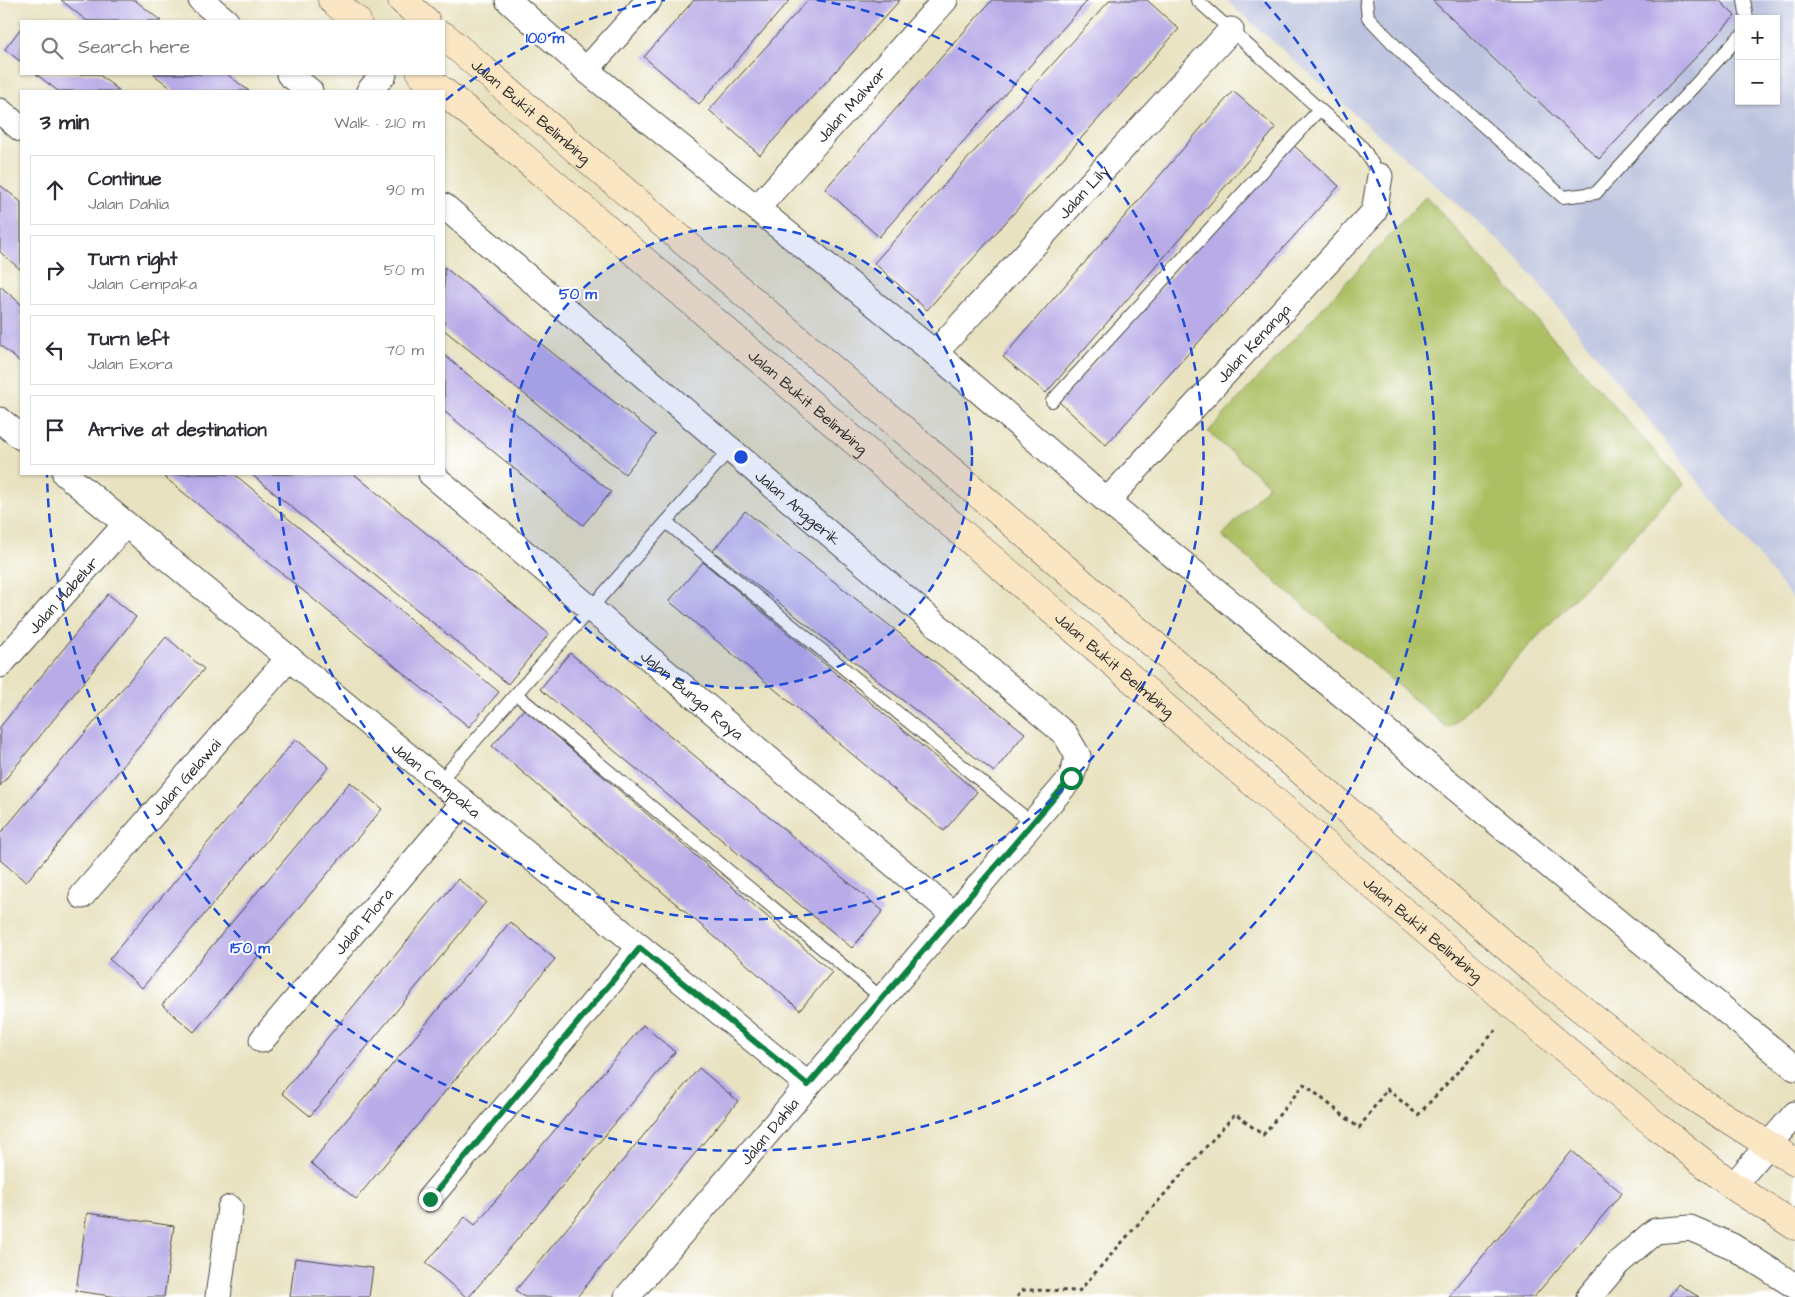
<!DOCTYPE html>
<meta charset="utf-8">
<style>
body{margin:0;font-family:"Architects Daughter",sans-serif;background:#f7f7f7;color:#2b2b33}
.controls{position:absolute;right:15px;top:15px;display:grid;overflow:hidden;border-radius:0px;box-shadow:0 1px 4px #0004}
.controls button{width:45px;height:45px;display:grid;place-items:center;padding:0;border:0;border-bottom:1px solid #e1e1e2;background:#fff;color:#2b2b33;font:25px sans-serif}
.stop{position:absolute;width:15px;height:15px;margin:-11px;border:4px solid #0b8043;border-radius:50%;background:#fff}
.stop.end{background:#0b8043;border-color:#fff;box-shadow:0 1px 5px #0008}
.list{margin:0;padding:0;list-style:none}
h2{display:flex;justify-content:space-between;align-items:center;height:65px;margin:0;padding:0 20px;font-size:21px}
h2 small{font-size:16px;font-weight:400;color:#7c7c81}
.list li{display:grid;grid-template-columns:32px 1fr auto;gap:15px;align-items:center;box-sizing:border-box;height:70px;margin:0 10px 10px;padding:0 10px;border:1px solid #e1e1e2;border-radius:0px}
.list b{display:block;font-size:19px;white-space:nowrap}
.list p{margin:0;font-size:16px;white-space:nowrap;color:#7c7c81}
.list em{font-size:16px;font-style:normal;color:#7c7c81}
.icon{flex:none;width:28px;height:28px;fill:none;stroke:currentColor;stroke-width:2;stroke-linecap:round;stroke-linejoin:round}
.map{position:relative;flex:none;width:1795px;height:1297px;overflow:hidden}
.search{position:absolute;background:#fff;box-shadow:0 1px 4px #0004;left:20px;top:20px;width:425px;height:55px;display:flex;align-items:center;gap:12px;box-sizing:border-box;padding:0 18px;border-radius:0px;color:#7c7c81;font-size:19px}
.panel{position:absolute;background:#fff;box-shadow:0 1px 4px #0004;left:20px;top:90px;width:425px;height:385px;border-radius:0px}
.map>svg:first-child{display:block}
.industrial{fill:#bcc3de;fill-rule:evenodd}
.green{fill:#acbf62;stroke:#6c7546}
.building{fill:#b8abe7}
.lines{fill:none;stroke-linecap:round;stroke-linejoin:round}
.service-casing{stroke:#474641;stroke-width:14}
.minor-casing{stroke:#474641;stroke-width:27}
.secondary-casing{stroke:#474641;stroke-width:29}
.path{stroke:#474641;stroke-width:3;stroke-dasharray:4 4;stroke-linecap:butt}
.service{stroke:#fff;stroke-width:12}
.minor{stroke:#fff;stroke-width:25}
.secondary{stroke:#fbe6c4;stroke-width:28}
.route{stroke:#0b8043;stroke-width:6}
.ring{fill:none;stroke:#1d4ed8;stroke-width:2.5;stroke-dasharray:9 6}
.labels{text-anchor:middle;stroke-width:4;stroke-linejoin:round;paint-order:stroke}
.street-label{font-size:16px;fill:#2b2b2b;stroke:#fff}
.centre{fill:#1d4ed8;stroke:#fff;stroke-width:2.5}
.ring-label{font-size:15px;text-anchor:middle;font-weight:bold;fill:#1d4ed8;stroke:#fff;stroke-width:4;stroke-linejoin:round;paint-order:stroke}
</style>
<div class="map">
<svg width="1795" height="1297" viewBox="0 0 1795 1297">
<rect width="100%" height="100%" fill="#fff"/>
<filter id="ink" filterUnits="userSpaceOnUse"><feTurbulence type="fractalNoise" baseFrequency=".02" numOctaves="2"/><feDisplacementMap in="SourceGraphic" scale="10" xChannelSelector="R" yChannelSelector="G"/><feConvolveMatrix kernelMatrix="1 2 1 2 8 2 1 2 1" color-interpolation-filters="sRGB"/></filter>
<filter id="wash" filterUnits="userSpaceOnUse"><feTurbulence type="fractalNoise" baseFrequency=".0096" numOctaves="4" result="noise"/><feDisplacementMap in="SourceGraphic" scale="20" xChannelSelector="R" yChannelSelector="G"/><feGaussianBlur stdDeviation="1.12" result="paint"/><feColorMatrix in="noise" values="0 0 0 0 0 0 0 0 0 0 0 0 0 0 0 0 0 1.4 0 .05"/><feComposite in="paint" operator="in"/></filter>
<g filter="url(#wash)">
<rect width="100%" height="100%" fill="#e8e2c0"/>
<!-- industrial -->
<path class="industrial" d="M1226,0H1795V602L1518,258ZM1739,19H1776V101H1739Z"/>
<!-- green -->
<polygon class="green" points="1426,196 1684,484 1449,729 1222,536 1269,485 1208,432"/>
<g id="blocks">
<!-- building -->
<g class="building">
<polygon points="61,0 135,0 161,21 87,21"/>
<polygon points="694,0 790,0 699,104 644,57"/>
<polygon points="808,0 900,0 760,155 709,110"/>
<polygon points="992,0 1088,0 879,237 825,189"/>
<polygon points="1110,0 1147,0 1179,29 927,310 874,263"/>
<polygon points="1432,0 1719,0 1735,16 1599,159"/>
<polygon points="21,28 21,62 5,49"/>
<polygon points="36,74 98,74 120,91 58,91"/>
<polygon points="153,74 227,74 249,91 175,91"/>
<polygon points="1233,91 1276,128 1046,393 1003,357"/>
<polygon points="1291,143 1339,186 1106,445 1059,402"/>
<polygon points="0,185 21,202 21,270 0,252"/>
<polygon points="444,267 656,435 625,474 444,330"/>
<polygon points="0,286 21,304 21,363 0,345"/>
<polygon points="444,355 611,492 583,525 444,411"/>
<polygon points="161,474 234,474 499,692 469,727"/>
<polygon points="251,474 354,474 549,634 508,684"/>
<polygon points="745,511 1025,733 994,772 713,551"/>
<polygon points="703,562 977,792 944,831 669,601"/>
<polygon points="108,594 136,617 0,786 0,727"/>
<polygon points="166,637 204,669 26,882 0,860 0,834"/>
<polygon points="570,653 883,911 852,948 540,689"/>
<polygon points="524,709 832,972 800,1010 492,746"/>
<polygon points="296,739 329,767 142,988 109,959"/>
<polygon points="350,782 382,809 194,1032 162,1005"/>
<polygon points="458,879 486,902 310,1116 282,1093"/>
<polygon points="510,922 555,959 356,1199 311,1163"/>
<polygon points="643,1025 675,1052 469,1297 466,1297 426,1263 465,1217 475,1225"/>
<polygon points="699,1068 738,1101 577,1297 524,1297 516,1290"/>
<polygon points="1572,1151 1622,1193 1573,1251 1534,1297 1448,1297"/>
<polygon points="87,1213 174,1226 164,1297 118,1297 76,1291"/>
<polygon points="295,1258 373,1268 369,1297 290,1297"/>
<polygon points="1678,1284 1699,1297 1669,1297"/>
</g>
</g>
</g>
<g filter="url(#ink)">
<use href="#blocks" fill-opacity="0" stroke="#474641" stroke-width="1"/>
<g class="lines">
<!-- service casing -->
<g class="service-casing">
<g id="service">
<polyline points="1197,0 1363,148 1380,176"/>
<polyline points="1366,0 1368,17 1406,57 1563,197 1596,193 1739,37"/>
<polyline points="1744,0 1747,19"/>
<polyline points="1052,401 1319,110"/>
<polyline points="666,522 1033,824"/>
<polyline points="516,694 883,999"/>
<polyline points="439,782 730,449"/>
</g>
</g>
<!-- minor casing -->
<g class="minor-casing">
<g id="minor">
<polyline points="201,0 226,21"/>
<polyline points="508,0 586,70 935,353 1107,501 1795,1068"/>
<polyline points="586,70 649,0"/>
<polyline points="289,74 310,91"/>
<polyline points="369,91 384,74"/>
<polyline points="0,111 21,129"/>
<path id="s1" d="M444,206L1065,734L1078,756L1071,778L627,1297"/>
<path id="s2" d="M757,208L945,0"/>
<path id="s3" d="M935,353L1231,30"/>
<polyline points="0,420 21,437"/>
<path id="s4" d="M65,474L808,1085"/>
<path id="s5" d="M431,474L955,916"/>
<path id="s6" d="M1107,501L1374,212L1380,176"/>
<path id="s7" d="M0,665L126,524"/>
<path id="s8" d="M82,896L289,658"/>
<path id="s9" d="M262,1040L464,802"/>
<polyline points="1733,1186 1795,1114"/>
<polyline points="429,1199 640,947"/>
<polyline points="218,1297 230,1208"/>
<polyline points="1589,1297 1618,1263 1655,1231 1690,1228 1732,1246 1795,1286"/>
</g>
</g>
<!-- secondary casing -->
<g class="secondary-casing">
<g id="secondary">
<polyline points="332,0 357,21"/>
<polyline points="402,0 426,21"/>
<path id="s10" d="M444,36L1543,978L1687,1093L1795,1162"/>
<polyline points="421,74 442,91"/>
<path id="s11" d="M444,92L508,144L1516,1008L1658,1127L1733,1186L1795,1226"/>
</g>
</g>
<!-- path -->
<polyline class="path" points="1017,1297 1023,1290 1079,1291 1235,1114 1263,1135 1304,1084 1359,1128 1387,1089 1418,1115 1497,1029"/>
<!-- service -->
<use href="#service" class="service"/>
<!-- minor -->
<use href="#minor" class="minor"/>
<!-- secondary -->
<use href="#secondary" class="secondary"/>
</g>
</g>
<g class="lines" filter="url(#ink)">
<!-- route -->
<polyline class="route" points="430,1199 640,948 808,1085 1071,778"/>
</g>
<!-- distance rings -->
<circle cx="741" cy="457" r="231" fill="#1d4ed8" fill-opacity=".12"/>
<g class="ring">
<circle cx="741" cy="457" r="231"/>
<path d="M446 100A463 463 0 0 1 665 0M817 0A463 463 0 1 1 278 477"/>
<path d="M1265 2A694 694 0 1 1 47 475"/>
</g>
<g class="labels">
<!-- street labels -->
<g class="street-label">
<text dy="6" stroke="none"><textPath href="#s2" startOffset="140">Jalan Malwar</textPath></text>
<text dy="6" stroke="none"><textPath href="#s10" startOffset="115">Jalan Bukit Belimbing</textPath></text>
<text dy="6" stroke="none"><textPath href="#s3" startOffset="219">Jalan Lily</textPath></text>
<text dy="6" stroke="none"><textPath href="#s6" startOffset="215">Jalan Kenanga</textPath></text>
<text dy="6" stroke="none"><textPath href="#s11" startOffset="478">Jalan Bukit Belimbing</textPath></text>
<text dy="6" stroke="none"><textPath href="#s1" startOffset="465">Jalan Anggerik</textPath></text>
<text dy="6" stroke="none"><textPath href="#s7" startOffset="94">Jalan Habelur</textPath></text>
<text dy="6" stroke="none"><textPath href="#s11" startOffset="882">Jalan Bukit Belimbing</textPath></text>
<text dy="6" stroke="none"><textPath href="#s5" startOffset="342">Jalan Bunga Raya</textPath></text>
<text dy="6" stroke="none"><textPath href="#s8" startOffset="158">Jalan Gelawai</textPath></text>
<text dy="6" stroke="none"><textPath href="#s4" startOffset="481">Jalan Cempaka</textPath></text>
<text dy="6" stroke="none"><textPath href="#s9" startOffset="156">Jalan Flora</textPath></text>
<text dy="6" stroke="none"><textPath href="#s11" startOffset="1288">Jalan Bukit Belimbing</textPath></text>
<text transform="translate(769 1131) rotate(-50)" y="6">Jalan Dahlia</text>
</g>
</g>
<circle cx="741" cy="457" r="8" class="centre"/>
<g class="ring-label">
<text x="545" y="43">100 m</text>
<text x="578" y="299">50 m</text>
<text x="250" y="953">150 m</text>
</g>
</svg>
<div class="controls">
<button>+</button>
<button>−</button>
</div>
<div class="stop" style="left:1071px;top:778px"></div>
<div class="stop end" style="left:430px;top:1199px"></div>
<div class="search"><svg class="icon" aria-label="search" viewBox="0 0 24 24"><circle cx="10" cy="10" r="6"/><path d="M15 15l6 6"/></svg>Search here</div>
<section class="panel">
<h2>3 min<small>Walk · 210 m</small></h2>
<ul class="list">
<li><svg class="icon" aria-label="ahead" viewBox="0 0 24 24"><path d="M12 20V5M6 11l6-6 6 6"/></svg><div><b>Continue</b><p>Jalan Dahlia</p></div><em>90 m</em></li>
<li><svg class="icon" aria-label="right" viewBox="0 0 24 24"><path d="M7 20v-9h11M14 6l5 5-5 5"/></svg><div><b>Turn right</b><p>Jalan Cempaka</p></div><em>50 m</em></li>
<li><svg class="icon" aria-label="left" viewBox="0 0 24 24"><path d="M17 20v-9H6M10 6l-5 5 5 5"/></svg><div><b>Turn left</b><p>Jalan Exora</p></div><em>70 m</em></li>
<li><svg class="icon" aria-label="arrive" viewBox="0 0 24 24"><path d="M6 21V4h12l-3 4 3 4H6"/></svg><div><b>Arrive at destination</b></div></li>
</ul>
</section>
</div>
